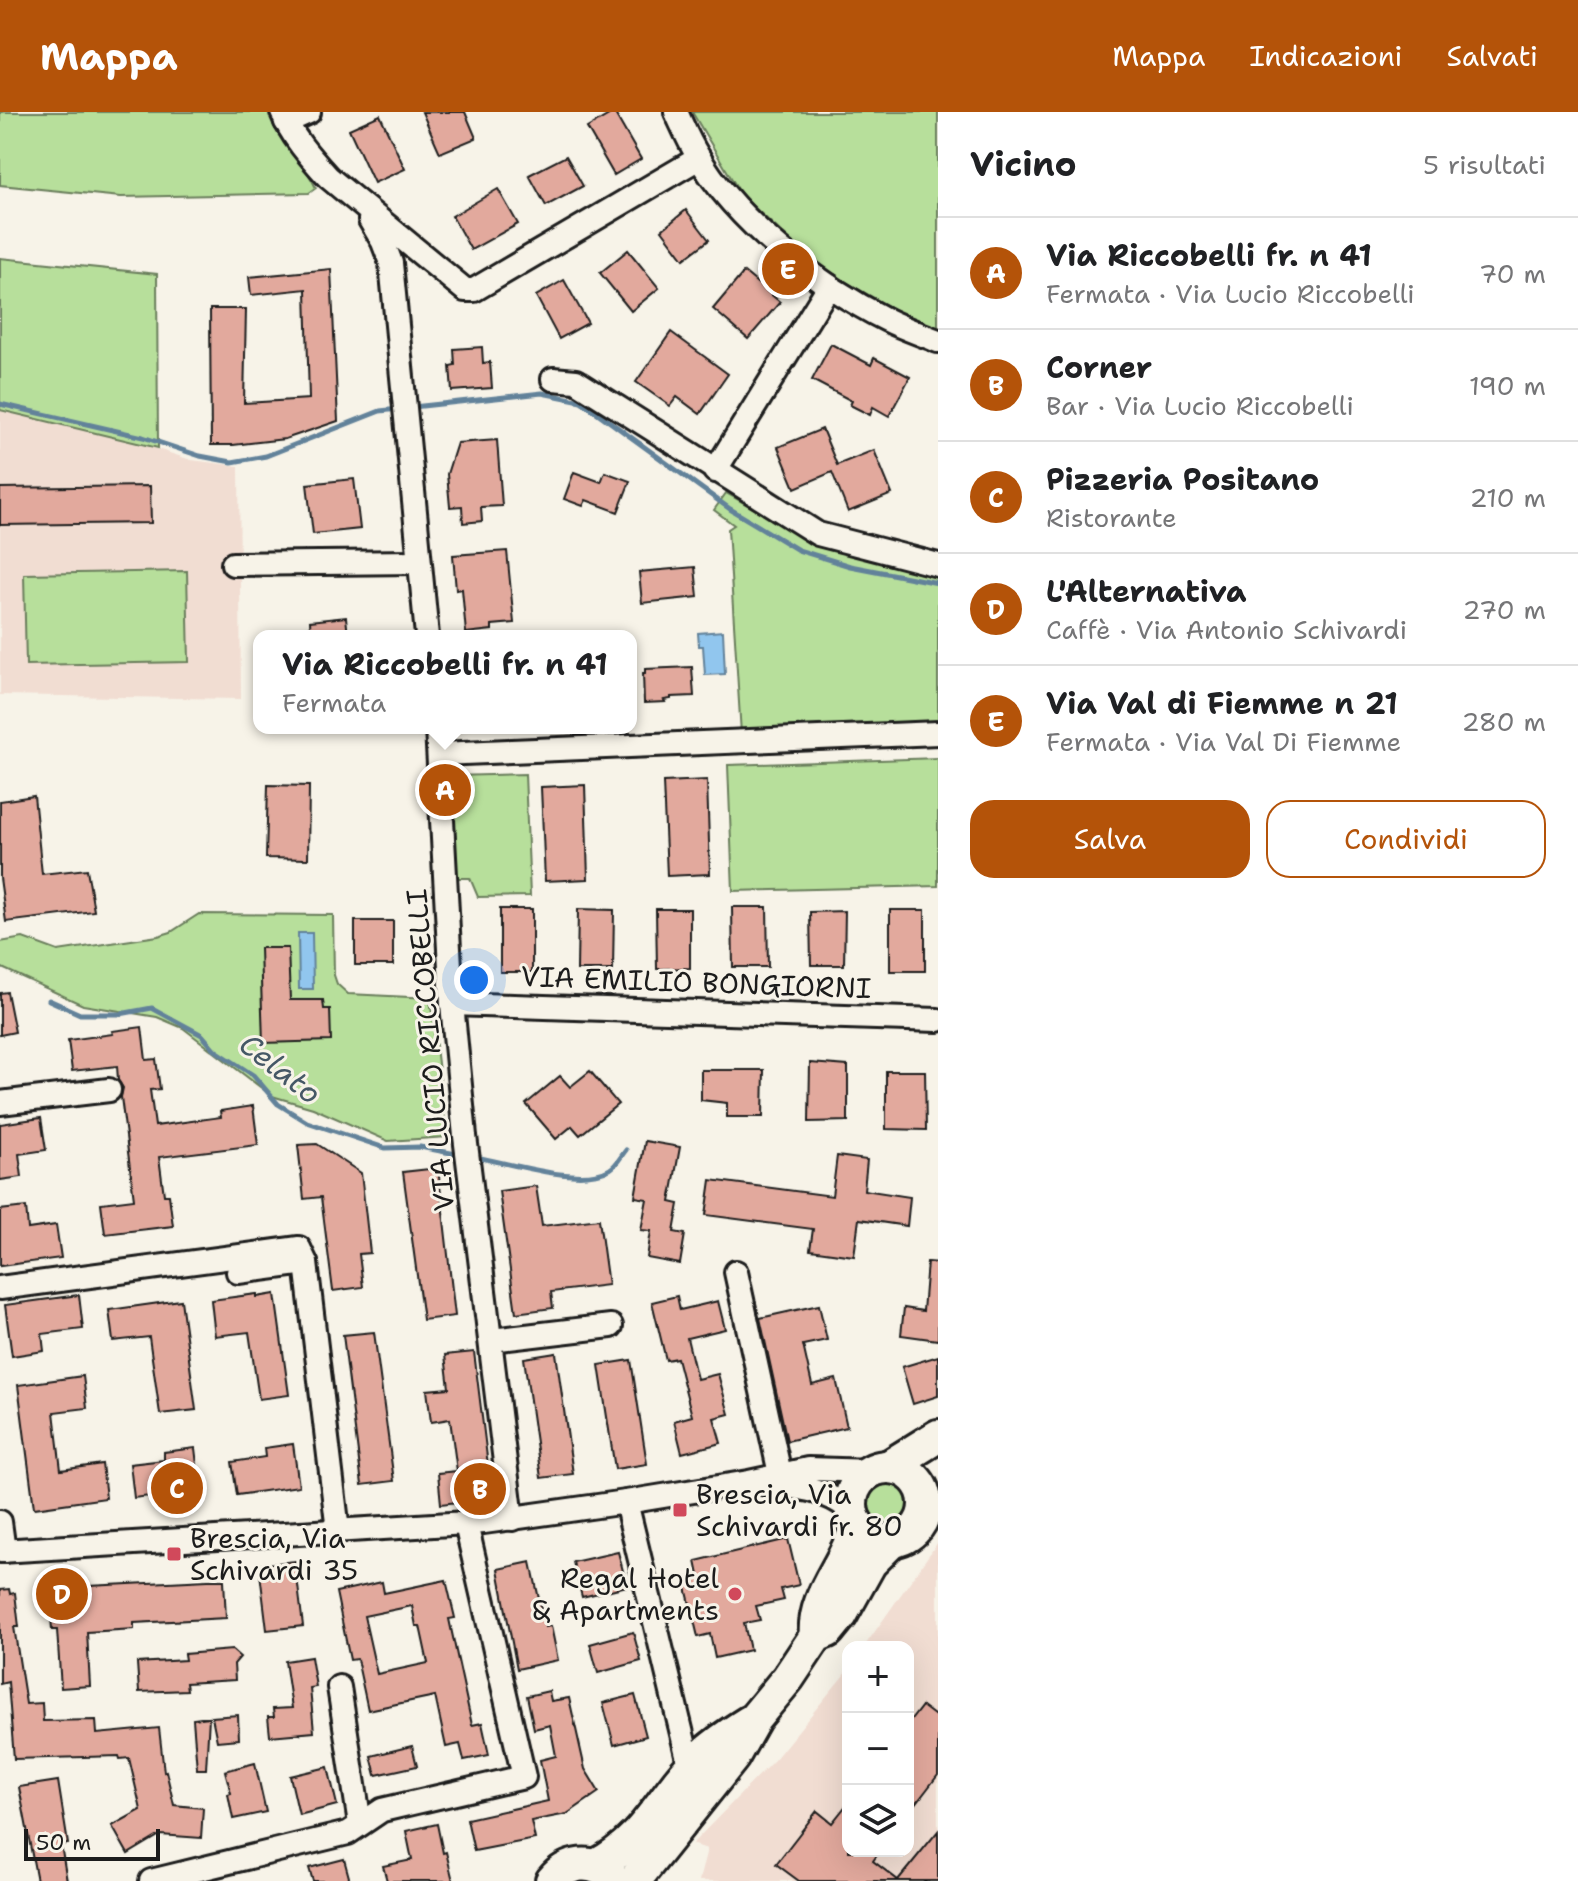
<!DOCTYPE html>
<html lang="it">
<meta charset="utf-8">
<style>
body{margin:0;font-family:"Shantell Sans",sans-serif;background:#f6f6f6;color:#202124}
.controls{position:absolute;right:24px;bottom:24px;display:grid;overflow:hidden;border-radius:16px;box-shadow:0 8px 32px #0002}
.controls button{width:72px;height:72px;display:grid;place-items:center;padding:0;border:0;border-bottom:2px solid #e0e0e0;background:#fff;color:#202124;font:40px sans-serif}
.scale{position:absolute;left:24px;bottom:20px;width:136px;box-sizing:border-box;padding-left:8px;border:4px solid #1c1c1c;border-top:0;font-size:22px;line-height:28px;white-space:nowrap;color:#1c1c1c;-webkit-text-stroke:6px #f7f3e8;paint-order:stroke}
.you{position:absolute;left:474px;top:868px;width:28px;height:28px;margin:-20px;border:6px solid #fff;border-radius:50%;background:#1a73e8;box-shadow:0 0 0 12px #1a73e833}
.badge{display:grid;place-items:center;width:52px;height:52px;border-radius:50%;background:#b45309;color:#fff;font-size:26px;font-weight:700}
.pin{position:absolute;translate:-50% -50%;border:4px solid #fff;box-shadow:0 2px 8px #0006}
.popup{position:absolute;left:253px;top:518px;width:384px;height:104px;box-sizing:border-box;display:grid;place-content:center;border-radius:16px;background:#fff;filter:drop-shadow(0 2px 6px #0005);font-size:26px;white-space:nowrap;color:#757577}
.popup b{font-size:30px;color:#202124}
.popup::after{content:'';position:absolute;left:50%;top:100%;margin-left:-16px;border:16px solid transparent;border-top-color:#fff}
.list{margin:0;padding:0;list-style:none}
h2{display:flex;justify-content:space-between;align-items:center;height:104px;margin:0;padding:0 32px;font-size:34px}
h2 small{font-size:26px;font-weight:400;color:#757577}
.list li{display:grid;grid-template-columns:52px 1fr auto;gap:24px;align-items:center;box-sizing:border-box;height:112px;padding:0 32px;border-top:2px solid #e0e0e0}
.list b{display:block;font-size:30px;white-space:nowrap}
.list p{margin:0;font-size:26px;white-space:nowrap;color:#757577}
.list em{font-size:26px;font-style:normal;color:#757577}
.actions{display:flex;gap:16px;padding:24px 32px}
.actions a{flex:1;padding:18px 0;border:2px solid #b45309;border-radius:24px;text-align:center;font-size:28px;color:#b45309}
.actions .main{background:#b45309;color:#fff}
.icon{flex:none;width:44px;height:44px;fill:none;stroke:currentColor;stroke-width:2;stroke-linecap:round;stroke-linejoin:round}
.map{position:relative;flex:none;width:938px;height:1769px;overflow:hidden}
header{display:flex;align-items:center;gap:48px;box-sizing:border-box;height:112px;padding:0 40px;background:#b45309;color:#fff}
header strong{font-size:38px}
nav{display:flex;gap:44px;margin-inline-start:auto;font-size:28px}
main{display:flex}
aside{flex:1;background:#fff}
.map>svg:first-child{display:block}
.built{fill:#f1ddd2}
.green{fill:#b7df9b;stroke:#6a7e5c;stroke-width:2}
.water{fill:#91c6ee;stroke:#62829a;stroke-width:2}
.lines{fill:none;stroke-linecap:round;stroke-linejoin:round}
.stream{stroke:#62829a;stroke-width:5}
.building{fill:#e2a99d;stroke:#1c1c1c;stroke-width:2;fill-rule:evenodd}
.street-casing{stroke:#1c1c1c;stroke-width:28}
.secondary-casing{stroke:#1c1c1c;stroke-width:38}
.street{stroke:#f7f3e8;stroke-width:22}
.secondary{stroke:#f7f3e8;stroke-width:32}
.poi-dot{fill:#d1495b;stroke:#f7f3e8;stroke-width:3}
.labels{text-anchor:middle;stroke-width:6;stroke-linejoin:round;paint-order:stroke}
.street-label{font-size:28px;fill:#1c1c1c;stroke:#f7f3e8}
.poi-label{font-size:28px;fill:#1c1c1c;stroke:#f7f3e8;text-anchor:start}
.water-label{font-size:30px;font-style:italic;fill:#455866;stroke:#f7f3e8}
</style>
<header>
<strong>Mappa</strong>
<nav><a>Mappa</a><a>Indicazioni</a><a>Salvati</a></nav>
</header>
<main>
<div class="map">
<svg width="938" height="1769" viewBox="0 0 938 1769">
<rect width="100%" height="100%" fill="#f7f3e8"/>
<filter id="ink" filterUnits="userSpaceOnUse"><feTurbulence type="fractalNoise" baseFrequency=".0125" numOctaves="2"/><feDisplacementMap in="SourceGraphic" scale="16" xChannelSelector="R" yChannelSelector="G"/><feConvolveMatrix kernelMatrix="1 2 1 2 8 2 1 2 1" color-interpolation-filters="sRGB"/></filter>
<g filter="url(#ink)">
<!-- built -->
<g class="built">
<polygon points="0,298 136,330 191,348 239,354 241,587 0,583"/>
<polygon points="938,1430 938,1769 699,1769 707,1737 692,1732 775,1647 848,1558 848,1739 908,1739 908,1535 864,1535"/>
</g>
<!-- green -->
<g class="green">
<path d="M0,0H272C281,29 304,49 316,76L309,81L121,85L0,73Z"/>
<polygon points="692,0 938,0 938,216 904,203 839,166 793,131 742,84"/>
<polygon points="0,146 157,162 158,336 0,298"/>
<polygon points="726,381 815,431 938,459 938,613 741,622 728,417 734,413 714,398"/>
<polygon points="187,459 189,550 26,553 24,462"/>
<polygon points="938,646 938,774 733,779 728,653"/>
<polygon points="525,662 530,784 478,785 470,766 456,766 453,664"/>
<polygon points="199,802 333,803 334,863 337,872 348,882 430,886 447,1025 388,1029 313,996 272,984 183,916 157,905 83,893 0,855 0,830 23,826 58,839 158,824 171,820"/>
<circle cx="888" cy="1392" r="19"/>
</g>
<!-- water -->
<g class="water">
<polygon points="723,519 725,562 705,563 703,534 699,534 698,521"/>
<polygon points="298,821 312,821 313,877 299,877"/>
</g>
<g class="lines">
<!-- stream -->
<g class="stream">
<polyline points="0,292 143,325 200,344 232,350 266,344 380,299 399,297"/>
<polyline points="413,295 542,281 581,289 730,397 798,438 850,454 938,471"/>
<polyline points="49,888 80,902 120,902 152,896 202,923 215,938 253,963 278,992 307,1010 385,1036 420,1035 461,1043"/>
<path d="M475,1045C507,1050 581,1075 610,1057C616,1054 621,1044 626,1038"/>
</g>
</g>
<!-- building -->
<g class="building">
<polygon points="422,0 465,0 476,26 440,41"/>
<polygon points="614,0 641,47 614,63 587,16"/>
<polygon points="380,3 405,57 374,71 349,17"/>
<polygon points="566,44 583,74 546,94 529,63"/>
<polygon points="498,77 518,112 471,138 452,104"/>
<polygon points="686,98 709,128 684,147 662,118"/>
<polygon points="628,138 659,176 631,199 600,161"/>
<polygon points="331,157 338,309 285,327 233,333 211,333 210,197 246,197 244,291 309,287 306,177 251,183 249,165"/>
<polygon points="744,160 780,190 748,227 713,197"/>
<polygon points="564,168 588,211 559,227 536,184"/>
<polygon points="671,220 728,262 700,302 677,285 670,294 636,270"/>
<polygon points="831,232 871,253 874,246 910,265 889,304 873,295 870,303 850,293 852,289 812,268"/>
<polygon points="482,235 483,251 490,250 492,276 452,279 450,254 455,253 454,237"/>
<polygon points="822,317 837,353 874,338 892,382 848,400 832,360 795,376 778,335"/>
<polygon points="497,328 502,394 481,395 482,409 463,411 462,394 450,395 447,362 457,331"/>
<polygon points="574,360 601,370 605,360 630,369 618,400 586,388 583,394 564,387"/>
<polygon points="354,367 360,417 313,422 307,372"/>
<polygon points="150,374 151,411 0,413 0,376"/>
<polygon points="507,439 514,511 492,513 492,518 466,521 462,477 456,478 453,443"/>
<polygon points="695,455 698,485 642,491 639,460"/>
<polygon points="346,505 348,524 311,524 310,509"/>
<polygon points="692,555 694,584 671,585 671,587 664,588 665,590 644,591 643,561 645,561 645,557"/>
<polygon points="707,668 710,762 667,764 663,670"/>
<polygon points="268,673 309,674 308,747 266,746"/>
<polygon points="585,673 588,767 545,769 541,675"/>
<polygon points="34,684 42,762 87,757 94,799 6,810 0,766 0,689"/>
<polygon points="732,795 767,795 768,855 733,855"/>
<rect x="500" y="797" width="32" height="63"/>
<polygon points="578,797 614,798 613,858 577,858"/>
<polygon points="656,797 690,797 690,856 657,857"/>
<rect x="890" y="798" width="35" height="61"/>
<polygon points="845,799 844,853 811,853 810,800"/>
<rect x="355" y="809" width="38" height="44"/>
<polygon points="260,836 288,836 290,888 323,888 324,897 330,897 331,929 263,931"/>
<polygon points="7,880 15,920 0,923 0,881"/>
<polygon points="142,915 146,948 156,947 160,977 150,978 155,1014 221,1005 220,999 253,994 258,1033 159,1045 164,1083 169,1083 173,1114 105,1122 101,1091 134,1087 121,985 123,976 118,968 117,954 72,959 68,928 113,922 112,919"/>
<polygon points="810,951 848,954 848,1009 809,1010"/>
<polygon points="701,958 764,958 763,1005 727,1005 727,991 701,988"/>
<polygon points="590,959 618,992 580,1023 572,1014 556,1027 526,992 560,964 570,975"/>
<polygon points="886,959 925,959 926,1018 886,1017"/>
<polygon points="41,1006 46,1038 19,1042 22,1065 0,1068 0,1012"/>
<polygon points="645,1029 680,1035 670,1090 679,1092 674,1120 685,1122 680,1152 647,1146 651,1119 641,1118 647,1087 635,1085"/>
<polygon points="317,1032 361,1061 370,1141 359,1142 363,1175 333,1179 321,1085 304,1087 298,1033"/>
<polygon points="837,1044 867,1048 864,1078 910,1085 907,1114 859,1107 854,1144 810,1138 813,1117 706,1103 711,1068 832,1084"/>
<polygon points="438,1056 455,1204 423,1208 403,1060"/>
<polygon points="536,1074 542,1114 599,1107 608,1173 551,1180 553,1196 516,1201 499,1079"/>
<polygon points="26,1095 28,1117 56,1113 61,1146 0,1154 0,1098"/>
<polygon points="927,1150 938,1151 938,1228 901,1223 904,1196 923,1199"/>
<polygon points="257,1182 257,1185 275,1182 289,1283 259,1287 249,1220 215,1224 211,1188"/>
<polygon points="79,1183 83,1217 42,1222 44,1239 12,1244 5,1193"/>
<polygon points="677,1184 680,1198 718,1189 725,1217 687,1226 697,1267 718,1262 729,1302 714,1306 721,1331 682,1341 674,1309 692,1304 677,1246 666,1248 652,1190"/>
<polygon points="181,1188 196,1298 160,1302 149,1225 113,1229 109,1198"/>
<polygon points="819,1193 827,1228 803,1233 812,1273 836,1267 847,1315 787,1329 760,1206"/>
<polygon points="374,1220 394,1369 362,1373 343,1223"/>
<polygon points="474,1240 492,1386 441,1392 438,1361 457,1359 450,1307 431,1310 427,1278 449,1276 445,1243"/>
<polygon points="556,1241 573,1362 541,1366 524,1246"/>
<polygon points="938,1244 938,1284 913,1292 902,1255"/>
<polygon points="631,1248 647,1352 615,1357 599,1253"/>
<polygon points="83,1264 87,1296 54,1300 61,1358 102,1352 106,1386 34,1396 18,1273"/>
<polygon points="293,1332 299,1374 237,1383 232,1350 265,1345 264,1336"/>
<polygon points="195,1336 200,1378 134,1386 130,1352 164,1348 164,1340"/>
<polygon points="788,1427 799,1473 781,1477 784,1488 756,1494 760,1508 744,1511 750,1538 715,1546 710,1522 698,1525 684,1467 699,1463 696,1449"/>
<polygon points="618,1440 627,1474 582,1485 573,1450"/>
<polygon points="295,1449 303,1514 267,1518 259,1453"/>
<polygon points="531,1450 545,1515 551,1514 558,1548 517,1557 498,1457"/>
<polygon points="208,1468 224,1468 226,1506 134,1511 134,1517 87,1520 90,1574 61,1576 57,1518 52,1518 49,1476"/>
<path d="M446,1468L455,1506L449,1507L472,1613L482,1611L489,1643L464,1648L460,1632L446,1635L435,1584L368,1598L357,1547L350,1548L336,1480L382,1470L384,1481ZM412,1494L416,1514H420L428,1551L377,1562L364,1504Z"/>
<polygon points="9,1477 10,1482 15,1481 19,1515 14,1515 26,1592 42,1591 43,1609 96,1608 97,1622 159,1616 164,1660 166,1659 174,1693 203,1696 201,1726 160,1723 128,1742 112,1714 141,1698 129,1646 120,1647 119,1644 14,1647 8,1570 0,1572 0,1478"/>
<polygon points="633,1520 641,1549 598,1561 590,1532"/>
<polygon points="232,1538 240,1545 234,1552 235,1568 186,1571 187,1578 139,1580 137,1551 185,1548 184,1542"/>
<polygon points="311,1545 316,1575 310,1576 314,1620 270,1624 268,1605 274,1605 273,1597 292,1596 285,1549"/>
<polygon points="549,1579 551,1589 569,1586 585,1657 599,1680 567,1702 531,1709 535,1727 474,1739 467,1707 548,1689 540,1648 556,1644 550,1613 534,1617 527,1584"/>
<polygon points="635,1583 646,1624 614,1633 603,1591"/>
<polygon points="922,1594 938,1606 938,1663 908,1702 908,1612"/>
<polygon points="238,1603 239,1627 217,1629 212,1605"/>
<polygon points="209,1605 206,1657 197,1657 193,1607"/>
<polygon points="412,1634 417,1654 376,1663 371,1644"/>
<polygon points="255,1651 266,1700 233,1707 228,1682 231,1681 225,1659"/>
<polygon points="328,1655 337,1693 299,1703 290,1664"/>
<polygon points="58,1669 68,1732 61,1733 67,1769 37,1769 19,1675"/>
<polygon points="848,1691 848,1739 880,1739 873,1749 898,1768 938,1719 938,1769 799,1769 776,1752 817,1699 832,1711"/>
<polygon points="437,1712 443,1741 446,1740 453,1769 387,1769 383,1754 412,1748 406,1719"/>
<polygon points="344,1747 350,1769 313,1769 309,1756"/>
</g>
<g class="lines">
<!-- street casing -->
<g class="street-casing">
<g id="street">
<path d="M282,0C291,24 311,46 328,65L465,178H474L699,46"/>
<path d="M676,0C683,15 689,30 698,44C736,110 819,174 887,208C903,216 921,222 938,229"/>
<polyline points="286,10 309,0"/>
<polyline points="370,108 383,130 391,151 427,524"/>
<polyline points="553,267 576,269 818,422 938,453"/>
<polyline points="715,359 829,174"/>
<polyline points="233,452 419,450"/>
<polyline points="437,616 452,892 465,1024 512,1407"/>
<polyline points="439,642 938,621"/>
<polyline points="452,892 938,908"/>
<polyline points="0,991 109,978"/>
<polyline points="238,1160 306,1151"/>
<polyline points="736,1160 780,1362"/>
<polyline points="0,1176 299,1136 306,1151 338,1419"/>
<polyline points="491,1228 611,1214"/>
<path d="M766,1372C798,1375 826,1377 852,1399"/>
<polyline points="626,1390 690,1655"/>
<polyline points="0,1410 4,1439"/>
<polyline points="0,1439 484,1410 626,1390 749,1370 808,1357 872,1359"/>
<polyline points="339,1575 360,1712"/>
<polyline points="151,1769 348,1721 382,1698 524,1665 466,1412"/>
</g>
</g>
<!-- secondary casing -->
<g class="secondary-casing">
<g id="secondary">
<polyline points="888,1355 938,1324"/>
<circle cx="888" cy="1392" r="37"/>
<path d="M816,1524C812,1483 848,1451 857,1412"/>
<path d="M596,1754C643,1729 657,1693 690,1656C707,1637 728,1623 749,1610"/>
<path d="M552,1769C567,1750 592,1746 611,1764"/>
<polyline points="634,1769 733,1645 755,1606 788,1566 816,1524 828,1519 841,1503 870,1451 892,1429"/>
</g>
</g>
<!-- street -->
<use href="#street" class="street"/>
<!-- secondary -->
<use href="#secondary" class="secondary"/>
</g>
</g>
<!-- markers -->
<g class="poi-dot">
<rect x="672" y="1390" width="16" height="16" rx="4"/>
<rect x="166" y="1434" width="16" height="16" rx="4"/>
<circle cx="735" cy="1482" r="8"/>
</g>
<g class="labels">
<!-- street labels -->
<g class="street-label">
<text transform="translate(696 870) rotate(2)" y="10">VIA EMILIO BONGIORNI</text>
<text transform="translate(430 938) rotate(-95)" y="10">VIA LUCIO RICCOBELLI</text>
</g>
<!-- poi labels -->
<g class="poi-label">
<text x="696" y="1392">Brescia, Via<tspan x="696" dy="32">Schivardi fr. 80</tspan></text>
<text x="190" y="1436">Brescia, Via<tspan x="190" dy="32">Schivardi 35</tspan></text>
<text x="719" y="1476" text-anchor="end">Regal Hotel<tspan x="719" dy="32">&amp; Apartments</tspan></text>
</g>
<!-- water labels -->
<g class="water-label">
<text transform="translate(280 957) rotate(38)" y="10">Celato</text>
</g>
</g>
</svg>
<div class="controls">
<button>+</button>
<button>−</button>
<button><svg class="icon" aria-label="layers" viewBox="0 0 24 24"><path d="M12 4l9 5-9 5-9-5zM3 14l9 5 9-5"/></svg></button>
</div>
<div class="scale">50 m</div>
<div class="you"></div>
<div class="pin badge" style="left:445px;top:678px">A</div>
<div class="popup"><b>Via Riccobelli fr. n 41</b>Fermata</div>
<div class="pin badge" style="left:480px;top:1377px">B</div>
<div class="pin badge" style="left:177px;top:1376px">C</div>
<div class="pin badge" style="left:62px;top:1482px">D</div>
<div class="pin badge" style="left:788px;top:157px">E</div>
</div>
<aside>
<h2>Vicino<small>5 risultati</small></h2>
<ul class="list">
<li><span class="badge">A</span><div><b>Via Riccobelli fr. n 41</b><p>Fermata · Via Lucio Riccobelli</p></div><em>70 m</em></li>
<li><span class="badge">B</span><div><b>Corner</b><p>Bar · Via Lucio Riccobelli</p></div><em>190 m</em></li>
<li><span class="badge">C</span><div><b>Pizzeria Positano</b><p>Ristorante</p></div><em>210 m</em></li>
<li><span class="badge">D</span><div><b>L'Alternativa</b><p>Caffè · Via Antonio Schivardi</p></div><em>270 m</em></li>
<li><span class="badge">E</span><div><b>Via Val di Fiemme n 21</b><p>Fermata · Via Val Di Fiemme</p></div><em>280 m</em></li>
</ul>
<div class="actions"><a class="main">Salva</a><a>Condividi</a></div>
</aside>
</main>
